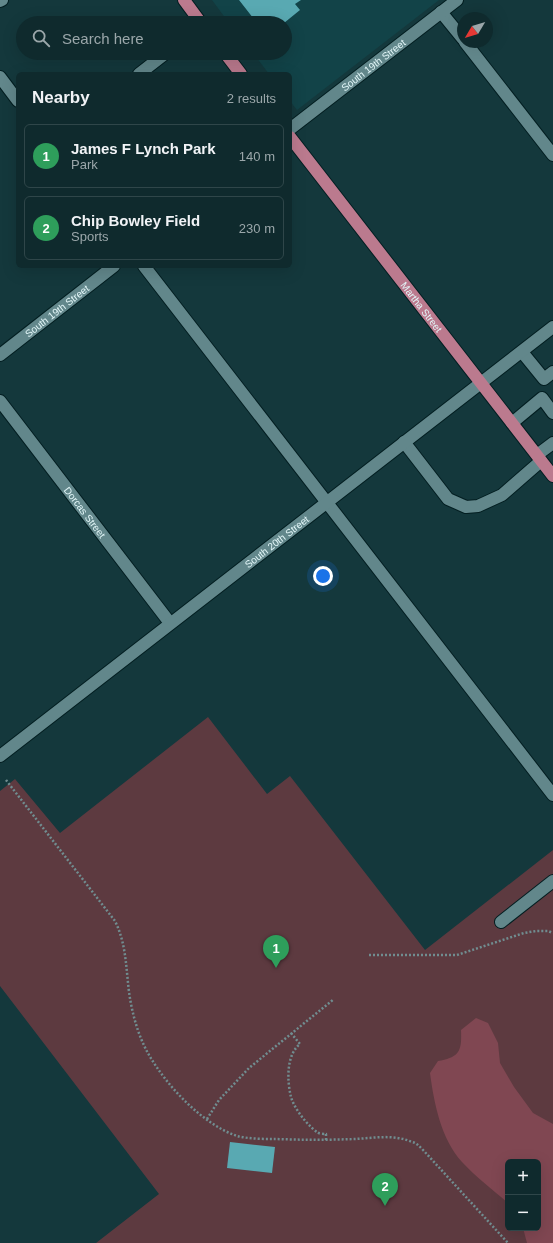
<!DOCTYPE html>
<meta charset="utf-8">
<style>
body{margin:0;font-family:Helvetica,sans-serif;background:#1d3639;color:#f1f3f6}
.controls{position:absolute;right:12px;bottom:12px;display:grid;overflow:hidden;border-radius:6px;box-shadow:0 4px 16px #0002}
.controls button{width:36px;height:36px;display:grid;place-items:center;padding:0;border:0;border-bottom:1px solid #2f4649;background:#0f2a2d;color:#f1f3f6;font:20px sans-serif}
.compass{position:absolute;left:457px;top:12px;width:36px;height:36px;border-radius:50%;background:#0f2a2d;box-shadow:0 4px 16px #0002;rotate:232deg}
.you{position:absolute;left:323px;top:576px;width:14px;height:14px;margin:-10px;border:3px solid #fff;border-radius:50%;background:#1a73e8;box-shadow:0 0 0 6px #1a73e833}
.badge{display:grid;place-items:center;width:26px;height:26px;border-radius:50%;background:#95b2f1;color:#fff;font-size:13px;font-weight:700}
.pin{position:absolute;translate:-50% -33px;filter:drop-shadow(0 1px 2px #0008)}
.pin::after{content:'';position:absolute;top:21px;width:14px;height:12px;background:inherit;clip-path:polygon(0 0,100% 0,50% 100%)}
.list{margin:0;padding:0;list-style:none}
h2{display:flex;justify-content:space-between;align-items:center;height:52px;margin:0;padding:0 16px;font-size:17px}
h2 small{font-size:13px;font-weight:400;color:#9ba7aa}
.list li{display:grid;grid-template-columns:26px 1fr auto;gap:12px;align-items:center;box-sizing:border-box;height:64px;margin:0 8px 8px;padding:0 8px;border:1px solid #2f4649;border-radius:6px}
.list b{display:block;font-size:15px;white-space:nowrap}
.list p{margin:0;font-size:13px;white-space:nowrap;color:#9ba7aa}
.list em{font-size:13px;font-style:normal;color:#9ba7aa}
.icon{flex:none;width:22px;height:22px;fill:none;stroke:currentColor;stroke-width:2;stroke-linecap:round;stroke-linejoin:round}
.map{position:relative;flex:none;width:553px;height:1243px;overflow:hidden}
.search{position:absolute;background:#0f2a2d;box-shadow:0 4px 16px #0002;left:16px;top:16px;width:276px;height:44px;display:flex;align-items:center;gap:10px;box-sizing:border-box;padding:0 14px;border-radius:22px;color:#9ba7aa;font-size:15px}
.panel{position:absolute;background:#0f2a2d;box-shadow:0 4px 16px #0002;left:16px;top:72px;width:276px;height:196px;border-radius:6px}
.map>svg:first-child{display:block}
.built{fill:#124348}
.green{fill:#5d3a40;fill-rule:evenodd}
.forest{fill:#804752}
.building{fill:#59a9b2}
.lines{fill:none;stroke-linecap:round;stroke-linejoin:round}
.minor-casing{stroke:#031e21;stroke-width:14}
.major-casing{stroke:#031e21;stroke-width:14}
.path{stroke:#708d90;stroke-width:2.5;stroke-dasharray:2 2;stroke-linecap:butt}
.minor{stroke:#62878b;stroke-width:12}
.major{stroke:#bb7a8e;stroke-width:12}
.labels{text-anchor:middle;stroke-width:4;stroke-linejoin:round;paint-order:stroke}
.street-label{font-size:10px;fill:#e3f7f9;stroke:#0e1d1e}
</style>
<div class="map">
<svg width="553" height="1243" viewBox="0 0 553 1243">
<rect width="100%" height="100%" fill="#14383c"/>
<!-- built -->
<polygon class="built" points="212,0 439,0 297,110 290,101 290,74 269,74 253,53 285,53 285,23 229,23"/>
<!-- green -->
<path class="green" d="M208,717L267,794L290,776L425,950L553,850V1243H96L159,1194L0,986V791L15,779L60,833ZM508,1162H538V1228H508Z"/>
<!-- forest -->
<path class="forest" d="M476,1018L488,1023L498,1043L500,1063L514,1087L533,1113L553,1124V1243H527L523,1228H538V1162H508V1203C493,1190 476,1177 462,1162C441,1139 434,1103 430,1073L438,1061C459,1057 462,1052 461,1030Z"/>
<!-- building -->
<g class="building">
<polygon points="239,0 301,0 295,4 300,10 284,23 257,23"/>
<polygon points="230,1142 275,1147 272,1173 227,1168"/>
</g>
<g class="lines">
<!-- minor casing -->
<g class="minor-casing">
<g id="minor">
<polyline points="0,1 2,0"/>
<polyline points="441,12 463,39"/>
<polyline points="465,42 553,155"/>
<polyline points="139,74 166,53"/>
<polyline points="0,77 18,101"/>
<path id="s1" d="M290,129L457,0"/>
<polyline points="144,266 553,795"/>
<polyline points="522,352 544,379 553,372"/>
<path id="s2" d="M0,355L114,266"/>
<path id="s3" d="M0,401L170,623"/>
<polyline points="512,423 542,398 553,413"/>
<polyline points="404,442 448,499 466,507 478,506 502,495 541,461"/>
<polyline points="537,455 553,443"/>
<path id="s4" d="M0,756L553,327"/>
<polyline points="501,922 553,881"/>
</g>
</g>
<!-- major casing -->
<g class="major-casing">
<g id="major">
<polyline points="184,0 201,23"/>
<polyline points="225,53 241,74"/>
<path id="s5" d="M290,137L553,476"/>
</g>
</g>
<!-- path -->
<g class="path">
<path d="M6,780L115,921C126,943 126,967 129,992C132,1013 138,1036 149,1055C167,1086 202,1124 237,1136C249,1139 264,1139 276,1139C303,1140 329,1140 355,1139C374,1138 394,1134 412,1142C417,1143 420,1147 424,1151L508,1243"/>
<polyline points="369,955 457,955 524,933 536,931 548,931 553,933"/>
<path d="M291,1033L300,1044C286,1055 287,1081 291,1097C294,1107 302,1118 310,1126C312,1128 315,1131 317,1132C319,1134 324,1134 326,1134V1140"/>
<polyline points="207,1119 219,1100 249,1068 334,999"/>
</g>
<!-- minor -->
<use href="#minor" class="minor"/>
<!-- major -->
<use href="#major" class="major"/>
</g>
<g class="labels">
<!-- street labels -->
<g class="street-label">
<text dy="4" stroke="none"><textPath href="#s1" startOffset="105">South 19th Street</textPath></text>
<text dy="4" stroke="none"><textPath href="#s5" startOffset="215">Martha Street</textPath></text>
<text dy="4" stroke="none"><textPath href="#s2" startOffset="72">South 19th Street</textPath></text>
<text dy="4" stroke="none"><textPath href="#s3" startOffset="140">Dorcas Street</textPath></text>
<text dy="4" stroke="none"><textPath href="#s4" startOffset="350">South 20th Street</textPath></text>
</g>
</g>
</svg>
<div class="controls">
<button>+</button>
<button>−</button>
</div>
<svg class="compass" viewBox="-18 -18 36 36"><path d="M0-13l5 13h-10z" fill="#e53935"/><path d="M0 13l5-13h-10z" fill="#9ba7aa"/></svg>
<div class="you"></div>
<div class="pin badge" style="left:276px;top:968px;background:#2e9e5b">1</div>
<div class="pin badge" style="left:385px;top:1206px;background:#2e9e5b">2</div>
<div class="search"><svg class="icon" aria-label="search" viewBox="0 0 24 24"><circle cx="10" cy="10" r="6"/><path d="M15 15l6 6"/></svg>Search here</div>
<section class="panel">
<h2>Nearby<small>2 results</small></h2>
<ul class="list">
<li><span class="badge" style="background:#2e9e5b">1</span><div><b>James F Lynch Park</b><p>Park</p></div><em>140 m</em></li>
<li><span class="badge" style="background:#2e9e5b">2</span><div><b>Chip Bowley Field</b><p>Sports</p></div><em>230 m</em></li>
</ul>
</section>
</div>
